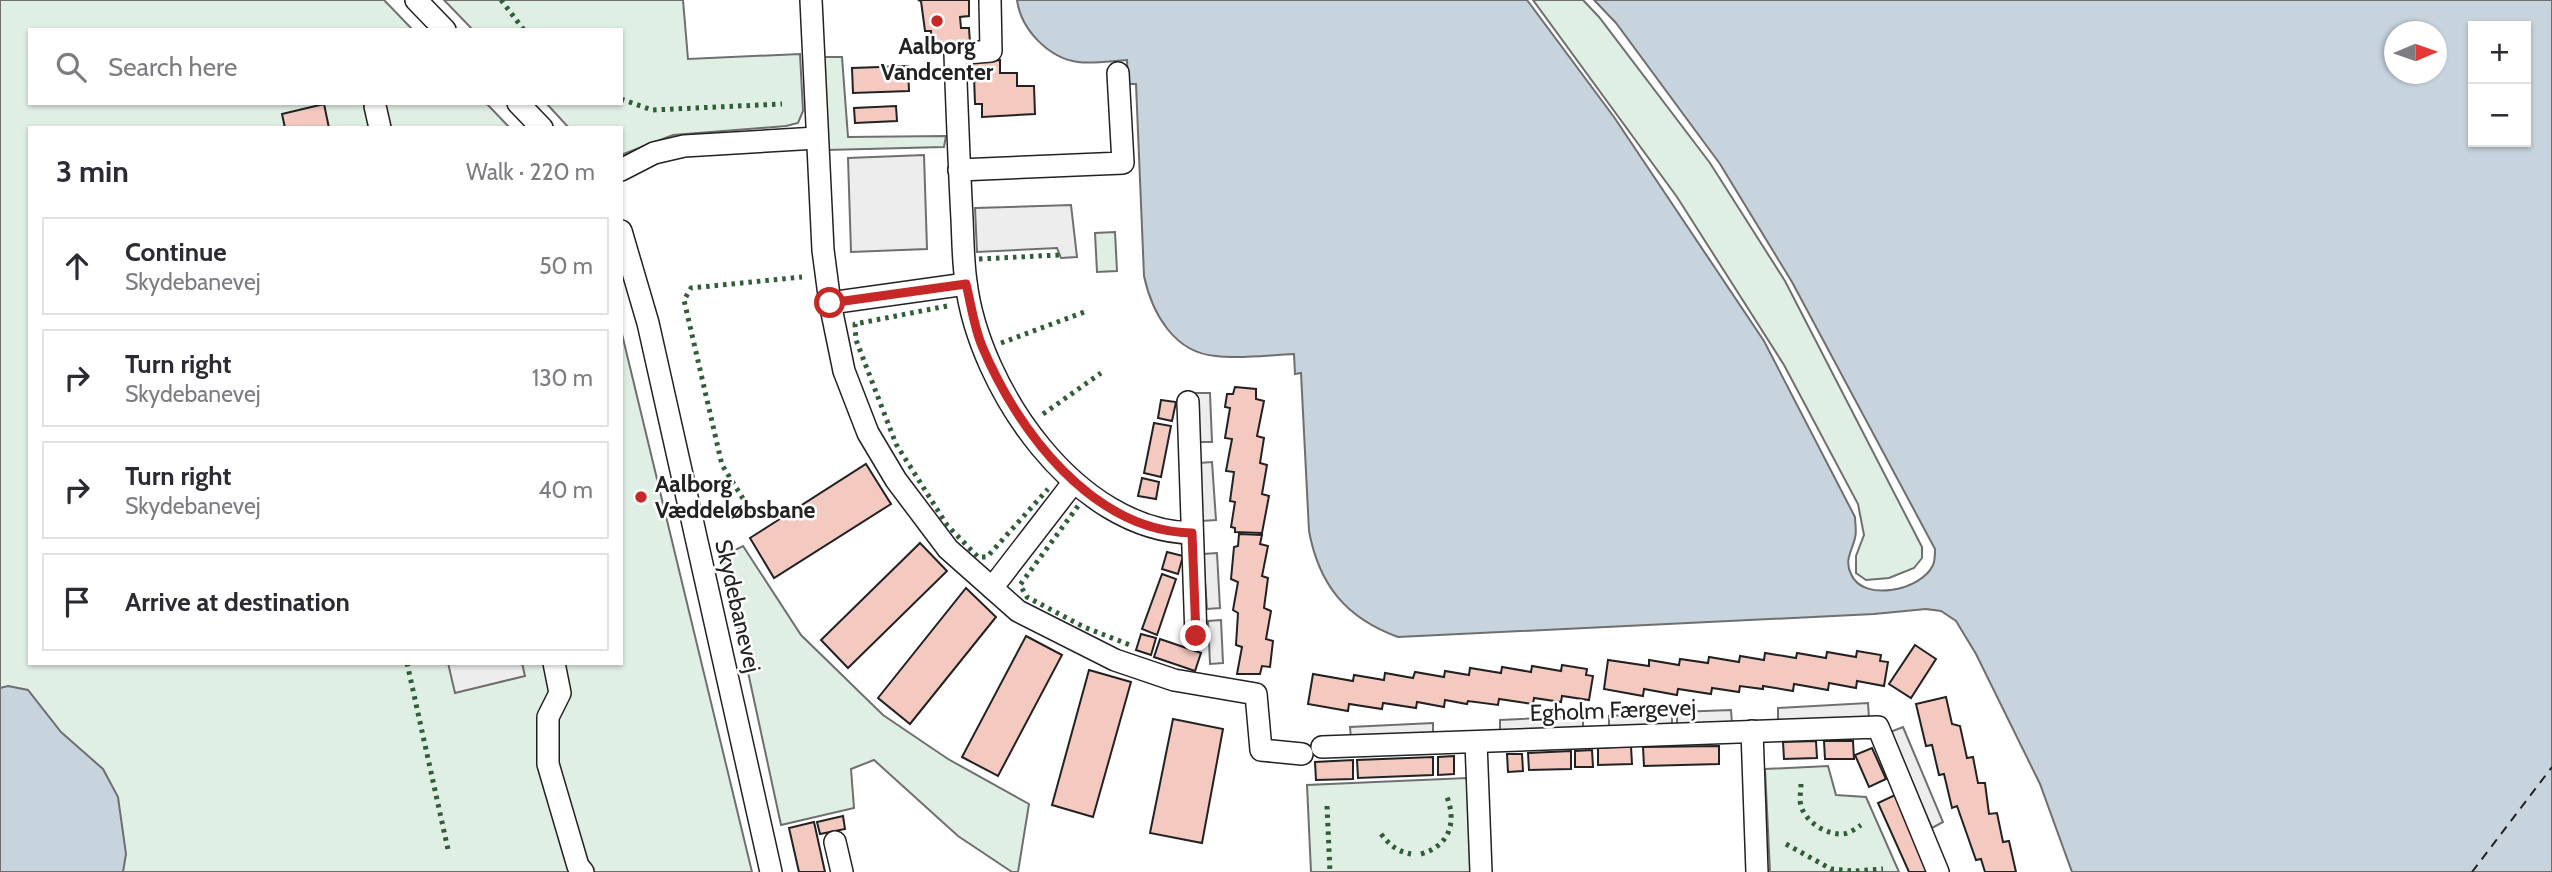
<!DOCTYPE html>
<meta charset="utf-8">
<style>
body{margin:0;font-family:Cabin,sans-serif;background:#f7f7f7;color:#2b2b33}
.controls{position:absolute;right:21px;top:21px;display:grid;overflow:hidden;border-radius:0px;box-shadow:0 2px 5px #0004}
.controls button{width:63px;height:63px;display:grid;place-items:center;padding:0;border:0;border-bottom:2px solid #e1e1e2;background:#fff;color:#2b2b33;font:35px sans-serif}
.compass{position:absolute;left:2384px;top:21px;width:63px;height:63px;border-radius:50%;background:#fff;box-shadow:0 2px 5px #0004;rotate:88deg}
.stop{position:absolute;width:21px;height:21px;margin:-16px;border:5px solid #c62828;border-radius:50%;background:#fff}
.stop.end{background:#c62828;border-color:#fff;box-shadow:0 2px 7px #0008}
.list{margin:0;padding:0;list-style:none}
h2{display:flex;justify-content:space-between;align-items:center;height:91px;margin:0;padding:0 28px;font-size:30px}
h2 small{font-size:23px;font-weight:400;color:#7c7c81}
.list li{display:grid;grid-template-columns:46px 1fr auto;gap:21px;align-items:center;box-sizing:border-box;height:98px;margin:0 14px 14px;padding:0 14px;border:2px solid #e1e1e2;border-radius:0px}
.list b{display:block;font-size:26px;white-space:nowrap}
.list p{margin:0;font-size:23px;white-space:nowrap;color:#7c7c81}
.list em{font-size:23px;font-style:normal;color:#7c7c81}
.icon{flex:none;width:38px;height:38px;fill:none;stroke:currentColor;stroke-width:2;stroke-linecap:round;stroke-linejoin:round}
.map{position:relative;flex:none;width:2552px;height:872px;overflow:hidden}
.search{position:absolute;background:#fff;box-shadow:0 2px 5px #0004;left:28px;top:28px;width:595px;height:77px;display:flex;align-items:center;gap:18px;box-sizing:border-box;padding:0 24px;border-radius:0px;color:#7c7c81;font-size:26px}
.panel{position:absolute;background:#fff;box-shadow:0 2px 5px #0004;left:28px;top:126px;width:595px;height:539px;border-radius:0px}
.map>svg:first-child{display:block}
.green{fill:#e0efe3;stroke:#6f6f6f;stroke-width:2}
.parking{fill:#ededed;stroke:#6f6f6f;stroke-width:2}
.water{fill:#c7d3dd;stroke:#6f6f6f;stroke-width:2;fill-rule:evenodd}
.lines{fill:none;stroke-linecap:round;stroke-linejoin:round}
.ferry{stroke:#222;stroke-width:2;stroke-dasharray:9 7;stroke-linecap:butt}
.building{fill:#f3c9c0;stroke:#222;stroke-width:2}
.minor-casing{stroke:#222;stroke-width:24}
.minor{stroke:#fff;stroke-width:21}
.hedge{stroke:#2f5e38;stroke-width:5;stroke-dasharray:3.5 5;stroke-linecap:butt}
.route{stroke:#c62828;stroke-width:9}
.poi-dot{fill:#c62828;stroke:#fff;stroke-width:2.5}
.labels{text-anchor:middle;stroke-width:5;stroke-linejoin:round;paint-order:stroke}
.poi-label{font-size:23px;font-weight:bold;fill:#222;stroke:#fff}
.street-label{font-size:23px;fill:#222;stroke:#fff}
</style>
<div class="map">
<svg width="2552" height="872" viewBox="0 0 2552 872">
<rect width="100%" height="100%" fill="#fff"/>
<!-- green -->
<g class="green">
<polygon points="0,0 384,0 413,30 30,30 30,103 486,103 510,128 30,128 30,663 621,663 621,330 752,872 0,872"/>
<polygon points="444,0 683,0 688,59 800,54 803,111 798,123 786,126 673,135 621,155 621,128 569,128 546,103 621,103 621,30 473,30"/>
<polygon points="1533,0 1583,0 1599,17 1710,163 1785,281 1922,547 1922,558 1914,568 1889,578 1866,580 1856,573 1856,556 1864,535 1858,504 1784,365 1677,197"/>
<polygon points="822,57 842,57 848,137 946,136 944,147 827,150"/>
<polygon points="1115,232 1117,271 1097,272 1095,233"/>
<polygon points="743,546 801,635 883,715 948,759 1029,804 1018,872 1012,872 958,836 874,760 851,769 854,808 781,825 723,556"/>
<polygon points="1828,766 1836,795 1866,797 1899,872 1770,872 1765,769"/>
<polygon points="1467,778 1471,872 1311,872 1307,785"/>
</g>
<!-- parking -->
<g class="parking">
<polygon points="924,155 927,249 851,252 848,158"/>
<polygon points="1071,205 1077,257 1061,258 1057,248 977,252 975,208"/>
<polygon points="1196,393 1210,393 1212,442 1199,442"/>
<polygon points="1212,462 1216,520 1202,521 1199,463"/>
<polygon points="1217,553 1220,608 1207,609 1203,554"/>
<polygon points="1221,620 1223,663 1210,664 1208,621"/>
<polygon points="448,663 522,663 525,676 455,693"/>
<polygon points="1868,703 1869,718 1778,721 1778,708"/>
<polygon points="1731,710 1732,724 1677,725 1677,712"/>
<polygon points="1672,713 1672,726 1609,728 1609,716"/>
<polygon points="1583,716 1583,729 1500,732 1500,720"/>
<polygon points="1433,723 1433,735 1351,739 1350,727"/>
<polygon points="1903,727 1943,822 1932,828 1890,732"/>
</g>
<!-- water -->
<g class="water">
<path d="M1017,0H1527L1614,117L1764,341L1855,517C1855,523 1857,532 1855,538C1852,551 1844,560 1851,574C1863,603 1922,590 1933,565C1935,561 1935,554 1935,549L1792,282L1720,164L1616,23L1594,0H2552V872H2072L2040,784L1976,654L1956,621L1941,611L1926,609L1874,614L1398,637C1346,618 1319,585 1309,531L1301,373L1295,374L1294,354C1268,355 1241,359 1216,356C1174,353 1152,313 1144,276L1136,84H1128L1127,60C1111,61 1093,64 1078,62C1048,58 1021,29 1017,0ZM2473,26H2526V142H2473ZM2394,32H2436V74H2394Z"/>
<polygon points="8,686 28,690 61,732 103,769 118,797 126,854 123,872 0,872 0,688"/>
</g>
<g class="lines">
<!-- ferry -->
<polyline class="ferry" points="2472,872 2552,767"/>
</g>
<!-- building -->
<g class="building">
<polygon points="918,0 969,0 969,16 960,17 961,28 969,28 970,43 932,45 931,31 925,31 921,1"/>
<polygon points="1000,60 1000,73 1017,73 1017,86 1034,86 1035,114 982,117 982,104 975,104 974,76 965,76 965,62"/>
<polygon points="908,66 909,91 853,93 852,68"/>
<polygon points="324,104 329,128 285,128 282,114"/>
<polygon points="896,106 897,121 855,123 854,108"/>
<polygon points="1235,387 1256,389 1256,399 1264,401 1257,436 1264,438 1260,463 1267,465 1262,494 1269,496 1262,533 1235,532 1235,528 1231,527 1235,502 1230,501 1234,472 1226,471 1232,439 1225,438 1230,408 1225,407 1227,394 1233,394"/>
<polygon points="1161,400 1176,402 1172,421 1158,418"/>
<polygon points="1154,423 1171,426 1161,477 1144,473"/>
<polygon points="866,464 891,504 774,578 750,538"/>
<polygon points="1142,478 1159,482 1156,499 1138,496"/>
<polygon points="1239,534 1262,535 1260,544 1268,546 1262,576 1268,578 1264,608 1271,611 1266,639 1273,641 1270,667 1262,666 1260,674 1237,674 1242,647 1236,645 1238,613 1233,610 1238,582 1231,579 1234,547 1238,546"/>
<polygon points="920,543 947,571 848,668 821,640"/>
<polygon points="1167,552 1183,556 1178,574 1162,569"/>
<polygon points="1162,574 1176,579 1157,635 1142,629"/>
<polygon points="966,588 996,617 910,724 878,698"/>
<polygon points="1141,634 1156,638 1151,655 1136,650"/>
<polygon points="1026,636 1062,655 998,776 962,757"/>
<polygon points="1160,639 1201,653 1195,671 1154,657"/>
<polygon points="1915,645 1936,659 1911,698 1889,684"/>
<polygon points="1857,651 1881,655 1880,661 1888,662 1884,686 1857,681 1856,688 1829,683 1828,690 1794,684 1793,691 1763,686 1763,689 1740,686 1739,692 1712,688 1711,694 1678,689 1677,695 1644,689 1643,696 1604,689 1608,660 1649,666 1649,660 1679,665 1680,659 1708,663 1709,657 1739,662 1740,656 1764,660 1765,653 1796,658 1797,653 1826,658 1827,652 1856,657"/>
<polygon points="1562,665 1587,669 1586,675 1593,676 1589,700 1562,696 1561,702 1534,698 1533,704 1499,699 1498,705 1468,701 1467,704 1445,700 1444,707 1417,702 1416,708 1383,703 1382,709 1349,704 1348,711 1308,704 1313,674 1353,681 1354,675 1384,680 1385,673 1413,678 1415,672 1444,677 1445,671 1469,675 1470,668 1501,673 1502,667 1531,672 1532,666 1561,671"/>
<polygon points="1089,670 1131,682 1093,817 1052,805"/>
<polygon points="1946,697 1952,724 1960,726 1967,758 1973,757 1978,783 1985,783 1989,814 1997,813 2003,842 2009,841 2016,872 1985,872 1981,859 1976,860 1957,806 1952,808 1944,774 1939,775 1932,745 1926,746 1916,704"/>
<polygon points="1173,719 1223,729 1202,843 1150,833"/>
<polygon points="1816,741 1817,758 1784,759 1783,742"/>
<polygon points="1824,741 1853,741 1854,759 1825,759"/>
<polygon points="1631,746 1632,764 1598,765 1598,748"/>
<polygon points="1719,746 1719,764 1644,766 1643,747"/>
<polygon points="1872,748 1886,779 1869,787 1855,755"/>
<polygon points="1592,750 1593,767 1575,767 1575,751"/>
<polygon points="1571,751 1571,769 1529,770 1528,753"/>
<polygon points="1507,754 1522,754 1523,771 1508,772"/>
<polygon points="1454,756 1454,774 1438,775 1438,757"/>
<polygon points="1433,757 1433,775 1358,778 1357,760"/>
<polygon points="1353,760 1353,779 1316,780 1315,762"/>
<polygon points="1895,795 1930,872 1909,872 1878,803"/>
<polygon points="843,816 845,829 820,834 817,822"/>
<polygon points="814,822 825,872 799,872 789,828"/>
</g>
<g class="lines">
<!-- minor casing -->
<g class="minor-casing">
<g id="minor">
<polyline points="416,0 445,30"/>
<polyline points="811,0 823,250 830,303 844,371 868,433 896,480 948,549 1018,611 1115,660 1174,680 1256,694 1261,750 1302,754"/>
<path d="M990,0L991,51L955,54C957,109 959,164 962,219C963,240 963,261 966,282C979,388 1076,531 1192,533"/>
<polyline points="518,103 542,128"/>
<polyline points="375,106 380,128"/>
<polyline points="621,170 654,153 684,146 817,138"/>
<polyline points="959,170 1123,163 1118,73"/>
<polyline points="621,231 648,323 771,872"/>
<polyline points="830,303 966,284"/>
<polyline points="1188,402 1196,637"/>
<polyline points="992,588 1073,483"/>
<polyline points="554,663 560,693 548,717 548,764 578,866 583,872"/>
<polyline points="1752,731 1757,872"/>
<polyline points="1476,742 1481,872"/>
<polyline points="1322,747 1878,727 1938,872"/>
<polyline points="835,842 842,872"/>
</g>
</g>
<!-- minor -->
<use href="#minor" class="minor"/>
<!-- hedge -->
<g class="hedge">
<polyline points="501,0 524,30"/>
<polyline points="621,99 652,110 782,104"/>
<polyline points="979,259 1059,255"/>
<polyline points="947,306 855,324 856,340 896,444 947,525 978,557 987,557 1048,489"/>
<polyline points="1001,343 1087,311"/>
<polyline points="1043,414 1101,373"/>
<polyline points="1078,506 1020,585 1027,597 1084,627 1130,645"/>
<polyline points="752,513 722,465 684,300 691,288 802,277"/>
<polyline points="407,663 449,854"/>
<path d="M1801,784C1801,790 1799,800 1801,806C1806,822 1825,834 1841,834C1849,834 1855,829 1861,825"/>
<polyline points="1327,806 1330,872"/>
<path d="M1381,834C1390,845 1396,851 1411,854"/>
<polyline points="1786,844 1831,869 1855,871 1883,869"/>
<path d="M1421,854C1449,846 1457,823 1447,797"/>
</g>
</g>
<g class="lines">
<!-- route -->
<path class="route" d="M830,303L966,284C971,304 974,327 982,346C1017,430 1092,531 1192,533L1196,636"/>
</g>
<!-- markers -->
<g class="poi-dot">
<circle cx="937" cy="21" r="7"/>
<circle cx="641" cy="497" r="7"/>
</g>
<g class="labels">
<!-- poi labels -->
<g class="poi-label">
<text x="937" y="54">Aalborg<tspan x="937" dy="26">Vandcenter</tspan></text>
<text x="655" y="492" text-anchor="start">Aalborg<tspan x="655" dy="26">Væddeløbsbane</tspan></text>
</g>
<!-- street labels -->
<g class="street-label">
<text transform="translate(738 606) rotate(77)" y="8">Skydebanevej</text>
<text transform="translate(1613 710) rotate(-2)" y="8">Egholm Færgevej</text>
</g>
</g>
</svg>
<div class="controls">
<button>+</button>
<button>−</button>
</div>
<svg class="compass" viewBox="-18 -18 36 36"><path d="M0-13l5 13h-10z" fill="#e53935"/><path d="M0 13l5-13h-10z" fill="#7c7c81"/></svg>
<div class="stop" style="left:830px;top:303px"></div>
<div class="stop end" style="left:1196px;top:636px"></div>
<div class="search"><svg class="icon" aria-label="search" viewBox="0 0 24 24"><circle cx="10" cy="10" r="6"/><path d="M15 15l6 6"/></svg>Search here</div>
<section class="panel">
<h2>3 min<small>Walk · 220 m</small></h2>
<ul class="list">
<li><svg class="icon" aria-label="ahead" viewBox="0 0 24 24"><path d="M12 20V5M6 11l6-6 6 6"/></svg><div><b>Continue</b><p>Skydebanevej</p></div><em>50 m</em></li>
<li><svg class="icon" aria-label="right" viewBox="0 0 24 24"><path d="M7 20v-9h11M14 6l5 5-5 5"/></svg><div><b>Turn right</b><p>Skydebanevej</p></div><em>130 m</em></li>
<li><svg class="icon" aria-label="right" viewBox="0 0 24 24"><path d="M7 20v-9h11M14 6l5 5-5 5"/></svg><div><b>Turn right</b><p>Skydebanevej</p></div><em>40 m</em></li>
<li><svg class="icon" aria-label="arrive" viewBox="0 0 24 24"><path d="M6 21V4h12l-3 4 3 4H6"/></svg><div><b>Arrive at destination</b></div></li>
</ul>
</section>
</div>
